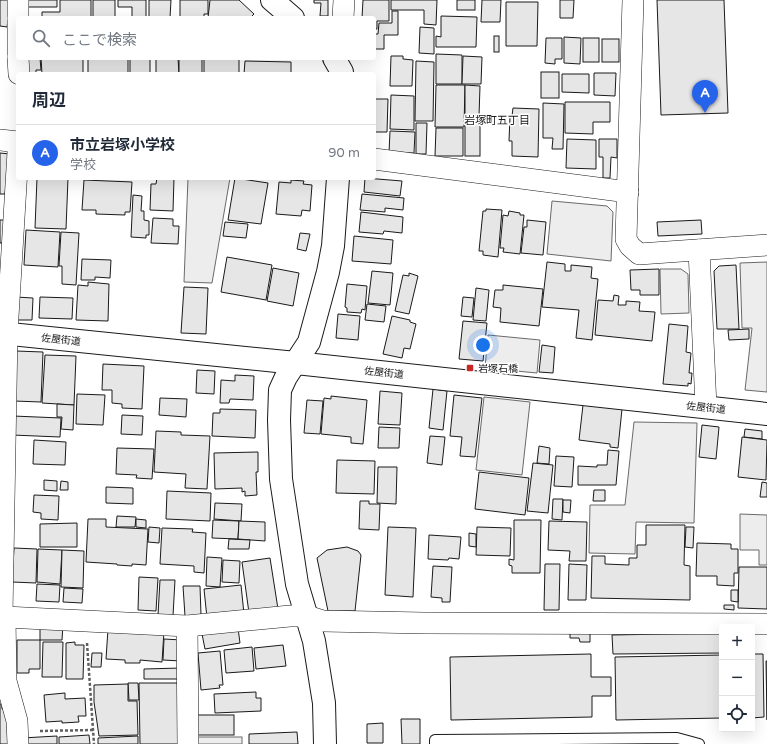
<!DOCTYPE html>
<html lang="ja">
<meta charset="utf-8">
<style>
body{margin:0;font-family:"Varela Round","Noto Sans JP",sans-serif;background:#f2f2f3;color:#1f2937}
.controls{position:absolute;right:12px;bottom:12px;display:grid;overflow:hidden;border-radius:4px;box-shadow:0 4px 16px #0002}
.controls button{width:36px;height:36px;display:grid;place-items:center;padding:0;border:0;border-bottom:1px solid #e0e1e3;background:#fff;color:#1f2937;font:20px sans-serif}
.you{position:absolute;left:483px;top:345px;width:14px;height:14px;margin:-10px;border:3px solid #fff;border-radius:50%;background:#1a73e8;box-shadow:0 0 0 6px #1a73e833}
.badge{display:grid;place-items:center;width:26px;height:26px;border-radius:50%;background:#2563eb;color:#fff;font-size:13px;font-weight:700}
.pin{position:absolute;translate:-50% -33px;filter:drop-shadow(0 1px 2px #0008)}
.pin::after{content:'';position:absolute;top:21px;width:14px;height:12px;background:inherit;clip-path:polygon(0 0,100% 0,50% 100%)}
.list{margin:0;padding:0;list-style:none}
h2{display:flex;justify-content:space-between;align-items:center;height:52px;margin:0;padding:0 16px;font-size:17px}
h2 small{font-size:13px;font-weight:400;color:#747a83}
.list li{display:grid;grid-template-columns:26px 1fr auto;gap:12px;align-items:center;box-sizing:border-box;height:56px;padding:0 16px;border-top:1px solid #e0e1e3}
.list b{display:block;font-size:15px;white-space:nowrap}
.list p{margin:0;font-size:13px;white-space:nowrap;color:#747a83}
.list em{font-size:13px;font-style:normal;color:#747a83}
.icon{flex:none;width:22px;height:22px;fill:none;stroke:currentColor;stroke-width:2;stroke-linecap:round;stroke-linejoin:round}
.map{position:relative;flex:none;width:767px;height:744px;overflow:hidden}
.search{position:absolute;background:#fff;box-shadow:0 4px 16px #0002;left:16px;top:16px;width:360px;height:44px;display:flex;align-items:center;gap:10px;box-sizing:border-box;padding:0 14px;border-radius:4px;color:#747a83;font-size:15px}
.panel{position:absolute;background:#fff;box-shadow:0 4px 16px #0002;left:16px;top:72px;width:360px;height:108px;border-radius:4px}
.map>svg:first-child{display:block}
.parking{fill:#ededed;stroke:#6a6a6a}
.building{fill:#e6e6e6;stroke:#1a1a1a}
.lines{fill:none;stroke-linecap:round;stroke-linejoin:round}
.service-casing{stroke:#1a1a1a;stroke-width:12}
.minor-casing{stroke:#1a1a1a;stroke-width:22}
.tertiary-casing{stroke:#1a1a1a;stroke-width:24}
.path{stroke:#5f5f5f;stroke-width:2.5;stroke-dasharray:3 2;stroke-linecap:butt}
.service{stroke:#fff;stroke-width:10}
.minor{stroke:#fff;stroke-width:21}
.tertiary{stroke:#fff;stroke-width:22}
.poi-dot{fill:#c62828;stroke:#fff;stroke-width:1.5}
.labels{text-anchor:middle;stroke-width:3;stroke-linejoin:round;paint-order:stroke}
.street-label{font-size:10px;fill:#1a1a1a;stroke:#fff}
.poi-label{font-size:10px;fill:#1a1a1a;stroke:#fff;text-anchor:start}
.neighbourhood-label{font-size:11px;fill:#1a1a1a;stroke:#fff}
</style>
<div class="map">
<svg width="767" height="744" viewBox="0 0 767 744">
<rect width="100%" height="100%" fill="#fff"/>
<!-- parking -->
<g class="parking">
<polygon points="188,178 230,178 212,283 184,282"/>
<polygon points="552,201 607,206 613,212 611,261 547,254"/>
<polygon points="767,262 767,392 745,390 752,328 742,328 740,263"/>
<polygon points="660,269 681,269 688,274 689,313 661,314"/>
<polygon points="488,335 540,340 537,373 485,368"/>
<polygon points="484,397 530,402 522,475 476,470"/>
<polygon points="634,422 697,423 694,523 636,522 635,554 589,553 590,505 625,505"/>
<polygon points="740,514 767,515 767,565 759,565 759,550 740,550"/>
<rect x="193" y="737" width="49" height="7"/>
</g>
<!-- building -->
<g class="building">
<polygon points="0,0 11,0 7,27 0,26"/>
<polygon points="24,0 57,0 57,7 23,7"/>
<polygon points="60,0 91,0 91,17 68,17 68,18 42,18 42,12 60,12"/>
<rect x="93" y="0" width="22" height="18"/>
<polygon points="118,0 146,0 146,18 132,18 132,7 118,7"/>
<polygon points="149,0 171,0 170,18 149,18"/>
<polygon points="180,0 208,0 208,14 204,14 204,18 180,18"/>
<polygon points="210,0 239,0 254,14 250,18 208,18"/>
<polygon points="314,0 328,0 328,16 320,16 321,3 314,3"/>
<polygon points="363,0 389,0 389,21 377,21 377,29 374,29 374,18 362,18"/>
<polygon points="391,0 437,0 436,25 424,24 424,10 391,10"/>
<rect x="457" y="0" width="18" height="10"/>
<polygon points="482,0 501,0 500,22 481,22"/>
<polygon points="560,0 574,0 573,18 560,18"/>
<polygon points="657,0 724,0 728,113 661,115"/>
<polygon points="506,2 538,2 537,46 506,46"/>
<polygon points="392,11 398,11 398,35 384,35 384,49 374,49 374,34 378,34 379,23 392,23"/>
<polygon points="441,16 477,17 476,47 436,47 436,36 441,37"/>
<polygon points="420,27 434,28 434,54 419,53"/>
<rect x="494" y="36" width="5" height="16"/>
<polygon points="564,37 581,38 580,64 564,63"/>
<polygon points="546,38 562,38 562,59 555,59 555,64 545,63"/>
<rect x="583" y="38" width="16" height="24"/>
<rect x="602" y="39" width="17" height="23"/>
<polygon points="436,54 462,55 462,84 436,84"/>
<polygon points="391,56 403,56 403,59 413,60 412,86 390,86"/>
<polygon points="463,56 482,57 481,84 462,84"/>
<polygon points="27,58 40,58 41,70 36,70 36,74 27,74"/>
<polygon points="41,58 83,58 83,74 42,74"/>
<rect x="88" y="58" width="40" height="16"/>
<rect x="130" y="58" width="20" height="16"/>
<polygon points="156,58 178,58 179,74 156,74"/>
<rect x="179" y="58" width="23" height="16"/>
<rect x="204" y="58" width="35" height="16"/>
<polygon points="245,61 291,62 291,74 244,74"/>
<polygon points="416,61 434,62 433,121 415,121"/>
<rect x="541" y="72" width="18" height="26"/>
<polygon points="594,73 616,73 615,96 594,95"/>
<polygon points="562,74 589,74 589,93 562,92"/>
<polygon points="436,85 465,85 464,127 435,127"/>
<polygon points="465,85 480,86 479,116 465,116"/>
<polygon points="391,95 414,96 414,130 390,129"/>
<polygon points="374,99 388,99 387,132 374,132"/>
<polygon points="565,102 610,102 610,122 593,122 593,134 565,133"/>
<polygon points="543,103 564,104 563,149 552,149 553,138 543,138"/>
<polygon points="513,108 539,109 538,157 512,156 512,141 509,141 510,116 512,116"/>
<rect x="465" y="117" width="15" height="39"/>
<polygon points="416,123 427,123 426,154 416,154"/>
<polygon points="436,128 463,128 463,156 435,156"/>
<polygon points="390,131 415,132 414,153 389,153"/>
<polygon points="567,139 596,140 596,169 566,168"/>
<polygon points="599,139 617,139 617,158 611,157 610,178 603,178 603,157 599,157"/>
<polygon points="0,153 10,154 5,194 0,194"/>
<polygon points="37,178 68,178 66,229 35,228"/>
<polygon points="157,178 174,178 173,211 150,210 151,184 156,184"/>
<polygon points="235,178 268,183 261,224 228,220"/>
<polygon points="365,178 402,181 400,196 364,192"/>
<polygon points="84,180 132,182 130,212 125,212 125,215 96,214 96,210 82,210"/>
<polygon points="291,180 304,181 303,184 312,185 310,211 302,210 301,216 276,214 279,182 291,183"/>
<polygon points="362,194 404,198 403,210 385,208 385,212 360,210"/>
<polygon points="133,195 142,196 141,211 144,211 144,220 149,221 149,235 146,235 146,238 131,237"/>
<polygon points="486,209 502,210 498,257 483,255 483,251 479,251 483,211 486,211"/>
<polygon points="509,211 520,213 520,215 524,215 520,254 503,252 504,248 500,248 503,215 508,216"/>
<polygon points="361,212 403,217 402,233 384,231 383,234 359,232"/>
<polygon points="153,218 173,219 173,226 179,226 178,244 151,243"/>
<polygon points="0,220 8,220 5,243 0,243"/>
<polygon points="527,220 546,222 543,255 521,253 524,227 527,227"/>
<polygon points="701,220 702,234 658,236 657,222"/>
<polygon points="225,222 248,224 246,238 223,236"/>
<polygon points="26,230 60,232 58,267 24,265"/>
<polygon points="61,232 79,233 76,285 62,284 62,266 59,266"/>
<polygon points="300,233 310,234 306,251 297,249"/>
<polygon points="354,236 393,240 391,264 352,261"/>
<polygon points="227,257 272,265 266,300 221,292"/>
<polygon points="82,259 111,260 110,278 95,277 95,280 81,280"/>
<polygon points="547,262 565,264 565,271 571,271 571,265 592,267 591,278 598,279 592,340 576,338 579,310 542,307"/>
<polygon points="736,265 739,329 717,329 714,271 719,266"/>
<polygon points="273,268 299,273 293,306 267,301"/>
<polygon points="659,269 659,295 640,295 640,290 631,290 630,270"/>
<polygon points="372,271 393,273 390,305 368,303"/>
<polygon points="409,273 418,276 409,314 395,311 403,275 409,276"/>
<polygon points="88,282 109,284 108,321 76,320 78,285 88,286"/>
<polygon points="347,284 367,286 365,310 362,309 361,313 347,312 347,308 345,307"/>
<polygon points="503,285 543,289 539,326 500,322 501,308 493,307 495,290 503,290"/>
<polygon points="184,287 208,288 206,334 181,333"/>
<polygon points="476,288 489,290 486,321 473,320"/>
<polygon points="614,295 619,296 618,305 626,305 626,301 640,302 639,311 655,312 652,341 595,335 598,300 613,301"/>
<polygon points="16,297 33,298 32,320 15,320"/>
<polygon points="40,297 73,298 72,319 39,318"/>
<polygon points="463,297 474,298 472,317 461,316"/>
<polygon points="367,304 386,306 384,322 365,320"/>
<polygon points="338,314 360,316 358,340 336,338"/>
<polygon points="392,316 410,320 410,322 416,324 410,349 404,348 402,358 383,354"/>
<polygon points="463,321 487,323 483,361 459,359"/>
<polygon points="669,324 688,326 686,352 691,353 689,373 692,373 691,384 688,383 688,386 663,384"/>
<polygon points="749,329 749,339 729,340 728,330"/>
<polygon points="542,345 555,347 553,373 539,372"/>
<polygon points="16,351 43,352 41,402 14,401"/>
<polygon points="45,355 76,356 74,405 42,403"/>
<polygon points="103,364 144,366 142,409 122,408 122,404 112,403 112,390 102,390"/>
<polygon points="197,370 215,371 214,394 196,393"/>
<polygon points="235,375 254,376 253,400 230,399 229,403 220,403 221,380 235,381"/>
<polygon points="433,389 447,391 443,430 429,428"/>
<polygon points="380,391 402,393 400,425 378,424"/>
<polygon points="77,394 105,395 103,425 76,424"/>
<polygon points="454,395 482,398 475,457 460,456 462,437 450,436"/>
<polygon points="331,396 367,400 363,444 351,443 351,437 321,434 324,398 331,399"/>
<polygon points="160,398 187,399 186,417 159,415"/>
<polygon points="307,400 323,401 320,434 304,433"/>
<polygon points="57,404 74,405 73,430 61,429 62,417 57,417"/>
<polygon points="583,405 622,409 618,448 610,447 610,444 579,440"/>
<polygon points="220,409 256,410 255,438 212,436 213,413 220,413"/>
<polygon points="122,415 143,416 142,435 121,434"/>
<polygon points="13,416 61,418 60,437 12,435"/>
<polygon points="702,425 719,427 716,459 699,457"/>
<polygon points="379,427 400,428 399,448 378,448"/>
<polygon points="745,429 762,431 762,439 744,437"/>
<polygon points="156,431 181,432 181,435 210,436 207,489 185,488 186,474 154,472"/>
<polygon points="430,436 445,437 442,465 427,463"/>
<polygon points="742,437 767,440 766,480 738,477"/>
<polygon points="34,440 66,442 65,465 33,464"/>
<polygon points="539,446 550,448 549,464 537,463"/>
<polygon points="117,448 154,449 152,479 136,478 137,475 116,474"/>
<polygon points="608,450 619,451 616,485 578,485 578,466 597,467 597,465 607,465"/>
<polygon points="258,452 258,472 256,472 257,495 245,496 245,491 242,492 242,488 215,489 214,453"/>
<polygon points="556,456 574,457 572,487 554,486"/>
<polygon points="337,460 375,461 374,494 336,493"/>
<polygon points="533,463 553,465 548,513 527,511"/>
<polygon points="378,467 397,467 396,504 377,503"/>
<polygon points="479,472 529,478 525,515 475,509"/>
<polygon points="44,480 57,481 57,491 44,490"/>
<polygon points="61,481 68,482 68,490 60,490"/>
<polygon points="762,482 767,483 767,497 760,497"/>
<polygon points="106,487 133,488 133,504 106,503"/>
<polygon points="594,490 605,490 605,501 593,501"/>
<polygon points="167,491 211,493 210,521 166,519"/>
<polygon points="34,495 59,496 58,520 41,519 41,513 33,512"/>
<polygon points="553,499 563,499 562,520 552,519"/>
<polygon points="563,500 571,500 570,513 563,512"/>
<polygon points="360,501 369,501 369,504 380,504 379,530 359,529"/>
<polygon points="215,503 242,504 241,521 214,519"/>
<polygon points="117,516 136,517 135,527 116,527"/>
<polygon points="88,519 106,519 106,527 148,529 146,565 132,564 132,566 117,565 117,564 86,562"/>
<polygon points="136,519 146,520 146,528 136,527"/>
<polygon points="213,520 239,521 238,539 212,538"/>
<polygon points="514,520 541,520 540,573 512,573 512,566 509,565 509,559 514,560"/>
<polygon points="239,521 265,522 265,541 238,539"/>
<polygon points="549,521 587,522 586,561 569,561 570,551 548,550"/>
<polygon points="77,523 77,547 40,547 40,524"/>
<polygon points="646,525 685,525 684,565 690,566 690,600 591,598 592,556 605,556 605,564 629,565 629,558 637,558 637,545 646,545"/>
<polygon points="149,527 160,528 159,543 148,542"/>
<polygon points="388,527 416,528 413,597 385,595"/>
<polygon points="477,527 511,528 510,556 476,555"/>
<polygon points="686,527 694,527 693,548 685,547"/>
<polygon points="162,528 193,529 192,532 206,533 204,573 194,572 194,566 160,564"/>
<polygon points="469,533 476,534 476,547 469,546"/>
<polygon points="429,535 461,537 459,559 449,558 448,560 428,559"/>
<polygon points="229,539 250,540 249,549 228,549"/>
<polygon points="697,543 731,544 731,549 738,549 738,573 734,573 734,586 717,585 717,576 696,576"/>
<polygon points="347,547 358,551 361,555 355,611 328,611 317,558 327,550"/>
<polygon points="14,548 37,549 36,583 12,582"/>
<polygon points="38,549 62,550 60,584 37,582"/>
<polygon points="62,550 84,551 83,588 61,587"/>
<polygon points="207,557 222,558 220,587 206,586"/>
<polygon points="270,558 278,609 249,613 242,562"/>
<polygon points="223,560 240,561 239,583 222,582"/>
<polygon points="545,564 560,564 559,610 544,610"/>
<polygon points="569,564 587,565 586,600 568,600"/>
<polygon points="433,566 452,567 450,602 442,602 442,598 431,597"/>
<polygon points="739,567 767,567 767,609 738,608"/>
<polygon points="139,577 158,578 156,611 138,610"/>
<polygon points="160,580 175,580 173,616 158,615"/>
<polygon points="37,584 60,585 59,602 36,601"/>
<polygon points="241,585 244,614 207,618 204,589"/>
<polygon points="183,586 200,586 201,615 185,616"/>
<polygon points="64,588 83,589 82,603 63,602"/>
<polygon points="731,590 738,590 738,602 731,601"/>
<polygon points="724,605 734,605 734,610 724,609"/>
<polygon points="40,624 63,624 62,640 40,640"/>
<polygon points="238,628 240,643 205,649 202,634"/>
<polygon points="108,629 164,631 162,662 140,660 140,663 125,663 125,660 106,659"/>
<polygon points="570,633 590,633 590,642 580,642 579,638 570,638"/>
<polygon points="722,633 722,653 613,654 612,635"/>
<polygon points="164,639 182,640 181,661 163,660"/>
<polygon points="17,640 40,640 40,669 29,669 29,673 17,673"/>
<polygon points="43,642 63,642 62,677 42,677"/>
<polygon points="75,642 75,645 84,645 83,679 66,679 66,643"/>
<polygon points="283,645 286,666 256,669 254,648"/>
<polygon points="252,647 254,671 226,673 224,650"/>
<polygon points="220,651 223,685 219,685 220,688 201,690 198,653"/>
<polygon points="92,653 102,653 101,667 91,667"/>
<polygon points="591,654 591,677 611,677 611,696 592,696 592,717 451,720 450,657"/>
<polygon points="752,654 763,654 764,717 752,718"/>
<polygon points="722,655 722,718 616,720 615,657"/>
<polygon points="766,661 767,661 767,720"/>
<polygon points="181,668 182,679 144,679 144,669"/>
<polygon points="128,683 138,683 139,700 129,700"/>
<polygon points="139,683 180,683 181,744 140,744"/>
<polygon points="128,684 128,701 137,701 138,735 99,736 94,702 94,685"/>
<polygon points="256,692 256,698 261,698 261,711 215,713 214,694"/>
<polygon points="65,693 65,699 85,698 86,716 78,716 79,722 62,723 62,721 46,722 44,695"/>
<polygon points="0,704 2,704 2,709 8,709 8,744 0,744"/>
<rect x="194" y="715" width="40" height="20"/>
<polygon points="401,719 420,719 420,744 402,744"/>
<polygon points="383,723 383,743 367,743 367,724"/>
<polygon points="297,732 298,744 249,744 249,734"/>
<polygon points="89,735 90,744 59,744 59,737"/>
<polygon points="57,736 57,744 26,744 22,738"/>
<polygon points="138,736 138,744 98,744 98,738"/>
</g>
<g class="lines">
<!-- service casing -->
<g class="service-casing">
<polyline id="service" points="435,744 435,740 677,738 699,744"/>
</g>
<!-- minor casing -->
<g class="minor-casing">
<g id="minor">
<polyline points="633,0 626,239 630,246 639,254 767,245"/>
<polyline points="18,18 18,0"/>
<polyline points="343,18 344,0"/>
<polyline points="18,19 18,57"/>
<polyline points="18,58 19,74"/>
<polyline points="0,140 18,142"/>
<polyline points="374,159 628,192"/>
<polyline points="699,250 706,407"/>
<polyline points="0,615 5,617 187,626 290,616 307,616 323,621 424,623 767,624"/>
<polyline points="2,615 7,333 18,152"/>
<polyline points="5,617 6,681 17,721 18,744"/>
<polyline points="187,626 188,744"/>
</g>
</g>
<!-- tertiary casing -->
<g class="tertiary-casing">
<g id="tertiary">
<polyline points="272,0 293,18"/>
<polyline points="334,58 342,72 342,74"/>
<polyline points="0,333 296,363 767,414"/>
<polyline points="325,744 324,703 314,641 297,584 281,479 279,420 280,390 286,377 309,342 328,272 333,246 338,178"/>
</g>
</g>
<!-- path -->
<g class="path">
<polyline points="87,643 94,744"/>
<polyline points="40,731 93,730"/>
</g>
<!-- service -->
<use href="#service" class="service"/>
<!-- minor -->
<use href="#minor" class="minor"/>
<!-- tertiary -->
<use href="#tertiary" class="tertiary"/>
</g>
<!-- markers -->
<rect class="poi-dot" x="466" y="364" width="8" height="8" rx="2"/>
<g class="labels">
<!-- street labels -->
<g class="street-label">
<text transform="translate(61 339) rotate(6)" y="4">佐屋街道</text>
<text transform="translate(384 372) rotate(6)" y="4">佐屋街道</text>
<text transform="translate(706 407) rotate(6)" y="4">佐屋街道</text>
</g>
<!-- poi labels -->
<g class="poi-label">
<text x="478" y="372">岩塚石橋</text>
</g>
<!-- neighbourhood labels -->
<g class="neighbourhood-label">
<text x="497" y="124">岩塚町五丁目</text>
</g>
</g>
</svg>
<div class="controls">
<button>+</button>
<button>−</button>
<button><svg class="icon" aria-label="locate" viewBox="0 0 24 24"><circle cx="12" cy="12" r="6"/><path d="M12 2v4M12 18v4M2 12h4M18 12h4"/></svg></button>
</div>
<div class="you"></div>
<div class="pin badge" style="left:705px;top:113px">A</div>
<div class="search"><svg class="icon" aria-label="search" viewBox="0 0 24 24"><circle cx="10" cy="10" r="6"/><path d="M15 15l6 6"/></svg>ここで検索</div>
<section class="panel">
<h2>周辺<small></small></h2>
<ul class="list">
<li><span class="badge">A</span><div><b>市立岩塚小学校</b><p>学校</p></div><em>90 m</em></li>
</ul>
</section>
</div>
